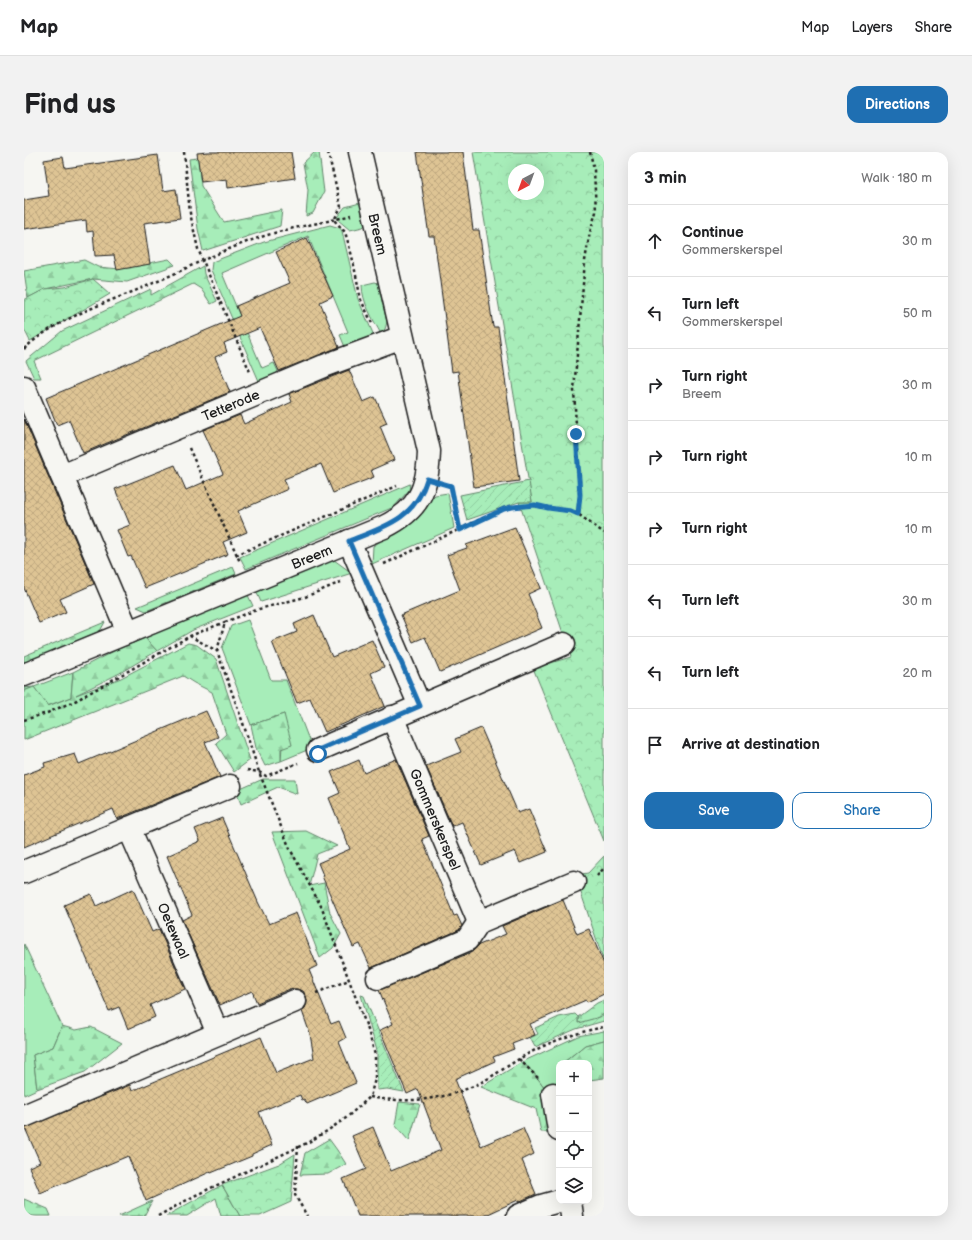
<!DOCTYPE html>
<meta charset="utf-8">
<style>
body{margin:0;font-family:"Balsamiq Sans",sans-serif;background:#f2f2f2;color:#202124}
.controls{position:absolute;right:12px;bottom:12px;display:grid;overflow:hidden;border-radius:8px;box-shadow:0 4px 16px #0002}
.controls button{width:36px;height:36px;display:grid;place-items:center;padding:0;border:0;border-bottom:1px solid #e0e0e0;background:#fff;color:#202124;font:20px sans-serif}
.compass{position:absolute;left:484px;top:12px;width:36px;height:36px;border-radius:50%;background:#fff;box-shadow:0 4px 16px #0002;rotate:221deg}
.stop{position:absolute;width:12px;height:12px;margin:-9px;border:3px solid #1f6fb2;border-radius:50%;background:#fff}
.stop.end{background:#1f6fb2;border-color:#fff;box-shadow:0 1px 4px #0008}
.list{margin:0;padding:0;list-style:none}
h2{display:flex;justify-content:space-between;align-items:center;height:52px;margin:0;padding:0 16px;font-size:17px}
h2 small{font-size:13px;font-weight:400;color:#757577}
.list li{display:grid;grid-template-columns:26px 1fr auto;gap:12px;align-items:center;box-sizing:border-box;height:72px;padding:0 16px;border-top:1px solid #e0e0e0}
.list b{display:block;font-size:15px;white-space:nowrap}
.list p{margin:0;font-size:13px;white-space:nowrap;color:#757577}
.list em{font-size:13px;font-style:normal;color:#757577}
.actions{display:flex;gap:8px;padding:12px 16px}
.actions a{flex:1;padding:9px 0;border:1px solid #1f6fb2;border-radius:12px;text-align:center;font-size:14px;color:#1f6fb2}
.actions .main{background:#1f6fb2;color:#fff}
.icon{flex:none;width:22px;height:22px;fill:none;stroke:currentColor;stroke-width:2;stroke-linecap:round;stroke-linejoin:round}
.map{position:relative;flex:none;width:580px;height:1064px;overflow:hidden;border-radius:12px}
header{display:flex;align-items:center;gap:24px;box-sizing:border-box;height:56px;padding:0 20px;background:#fff;border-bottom:1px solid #e0e0e0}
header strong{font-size:19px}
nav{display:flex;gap:22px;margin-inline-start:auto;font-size:14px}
.intro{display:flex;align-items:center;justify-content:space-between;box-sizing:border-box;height:96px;padding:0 24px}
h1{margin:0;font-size:28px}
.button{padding:10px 18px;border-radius:12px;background:#1f6fb2;color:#fff;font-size:14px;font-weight:700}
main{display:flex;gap:24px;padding:0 24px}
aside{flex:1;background:#fff;border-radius:12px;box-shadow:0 4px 16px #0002}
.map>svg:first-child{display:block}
.grass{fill:#a7edb9;stroke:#62846a}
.forest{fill:url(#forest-firs);stroke:#62846a}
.park{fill:url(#park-crowns);stroke:#62846a;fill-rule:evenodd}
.garden{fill:url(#garden-furrows);stroke:#62846a}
.building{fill:url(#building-cross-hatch);stroke:#1c1c1c}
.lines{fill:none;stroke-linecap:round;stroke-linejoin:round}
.street-casing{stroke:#1c1c1c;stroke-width:25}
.path{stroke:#1c1c1c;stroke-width:2.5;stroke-dasharray:3 3;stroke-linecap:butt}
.street{stroke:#f6f6f2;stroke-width:22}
.route{stroke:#1f6fb2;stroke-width:5}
.labels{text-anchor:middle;stroke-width:3;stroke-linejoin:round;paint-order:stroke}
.street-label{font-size:14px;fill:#1c1c1c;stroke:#f6f6f2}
</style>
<header>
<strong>Map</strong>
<nav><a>Map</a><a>Layers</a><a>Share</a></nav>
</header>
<div class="intro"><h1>Find us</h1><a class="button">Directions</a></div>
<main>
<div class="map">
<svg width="580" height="1064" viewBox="0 0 580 1064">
<defs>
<pattern id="forest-firs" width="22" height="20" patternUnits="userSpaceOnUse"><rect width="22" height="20" fill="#a7edb9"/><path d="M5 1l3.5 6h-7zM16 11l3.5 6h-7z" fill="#8fcb9e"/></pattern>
<pattern id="park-crowns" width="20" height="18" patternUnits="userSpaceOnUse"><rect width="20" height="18" fill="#a7edb9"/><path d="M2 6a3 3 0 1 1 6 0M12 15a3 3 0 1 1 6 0" fill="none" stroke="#8fcb9e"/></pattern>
<pattern id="garden-furrows" width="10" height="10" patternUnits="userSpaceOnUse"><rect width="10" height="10" fill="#a7edb9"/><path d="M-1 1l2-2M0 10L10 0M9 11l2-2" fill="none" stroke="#8fcb9e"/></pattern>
<pattern id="building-cross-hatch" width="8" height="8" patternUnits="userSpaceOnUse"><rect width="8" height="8" fill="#dec494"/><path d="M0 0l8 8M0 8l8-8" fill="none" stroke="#bea87f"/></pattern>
</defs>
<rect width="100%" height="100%" fill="#f6f6f2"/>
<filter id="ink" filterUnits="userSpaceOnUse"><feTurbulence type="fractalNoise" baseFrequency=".025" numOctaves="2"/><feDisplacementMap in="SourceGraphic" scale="8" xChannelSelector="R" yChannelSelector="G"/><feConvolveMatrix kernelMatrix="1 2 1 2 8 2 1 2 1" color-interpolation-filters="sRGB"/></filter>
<g filter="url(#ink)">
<!-- grass -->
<g class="grass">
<polygon points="336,51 341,73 339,75 326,78 314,68 313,65 321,55"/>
<polygon points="306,73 316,76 318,79 334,147 351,186 321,195 316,183 324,180 284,84 198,121 238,216 250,211 254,219 253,221 235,229 187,118 188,110 240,90"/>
<path d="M351,130L354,131L363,170L361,177L357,182C349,167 338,150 338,133Z"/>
<polygon points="386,332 385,338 370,355 222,417 216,405"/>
<polygon points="424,341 430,376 348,412 349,394 386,370 411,343"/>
<polygon points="306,405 328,421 237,450 232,439"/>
<polygon points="209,415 212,422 122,459 113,455"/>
<polygon points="223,441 229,454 169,478 133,499 121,486"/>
<polygon points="224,468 247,528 262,528 288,596 257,609 260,562 227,573 198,496 207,474"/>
<polygon points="49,520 47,545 23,554 10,535 0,539 0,536 10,535"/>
<polygon points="0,792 38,874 29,895 9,903 13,937 0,943"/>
<polygon points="580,879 580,888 561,893 539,911 535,911 535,933 523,939 509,920 498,910 554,884"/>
</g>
<!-- forest -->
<g class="forest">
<polygon points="291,0 295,0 300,40 289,61 282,64 284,38 279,11"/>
<polygon points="174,6 177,34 200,70 258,58 256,74 179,99 174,77 165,7"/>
<polygon points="145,107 151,113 103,130 69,127 21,137 4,146 0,119 60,108 74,115 96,117"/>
<polygon points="179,114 180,122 193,149 187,152 177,137 169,132 10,209 17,226 10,226 2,209 38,179 127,137 127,143"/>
<polygon points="81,470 76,479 0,511 0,504"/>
<polygon points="121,486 133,499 94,522 52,543 97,526 164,491 173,493 192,507 226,608 210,620 192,591 202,582 188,540 170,531 159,524 0,588 0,539 10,535 24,554 47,545 49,520 92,498"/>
<polygon points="260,562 268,593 257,597 257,609 241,614 232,596 227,573"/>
<polygon points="239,627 271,627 273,642 254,635 217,652 212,639"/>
<polygon points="282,679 313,694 293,702 285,734 300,731 306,761 317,782 309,796 296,806 248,680"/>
<polygon points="580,848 580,862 576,865 554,872 554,865 573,851"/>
<polygon points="38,874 52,878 67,875 98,891 61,920 13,937 9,903 29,895"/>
<polygon points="580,888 580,926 565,928 565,911 539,911 561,893"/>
<polygon points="498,910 509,920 523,939 526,980 517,980 512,957 457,935"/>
<polygon points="375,950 396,952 385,989 371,973"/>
<polygon points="305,987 313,998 322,1012 304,1022 276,1023 281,1001"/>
<polygon points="198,1033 216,1064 197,1064 192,1046 163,1064 142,1064"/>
<polygon points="0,1047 24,1057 27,1064 0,1064"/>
<polygon points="128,1049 120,1064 95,1064"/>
</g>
<!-- park -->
<g class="park">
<path d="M449,0H580V689L509,516L547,505L495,350H508ZM490,18H514V42H490Z"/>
<polygon points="69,127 86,142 6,189 0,177 0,148 21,137 41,135"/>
<polygon points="580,704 580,810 551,723 564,721"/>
<polygon points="271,1002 267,1050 236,1064 216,1064 198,1033 255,1012"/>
</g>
<!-- garden -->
<g class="garden">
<polygon points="505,329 508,350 495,350 443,368 436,343"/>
<polygon points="337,843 340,844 380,940 363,937 353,938 353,899"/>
<polygon points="551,862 554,865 554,871 576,865 580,862 580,869 552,877 511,895 506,886 514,882 511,876 535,865"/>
</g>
<!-- building -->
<g class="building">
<polygon points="184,0 267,0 271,26 204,36 203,27 177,30 173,1"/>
<polygon points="393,0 439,0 449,78 455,78 469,175 474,175 495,329 450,335 434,219 428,220 410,84 405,84"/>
<polygon points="134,3 139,39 152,37 156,66 120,71 126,112 93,118 90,103 71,104 69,79 63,80 62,68 0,77 0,48 25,44 20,8 39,5 41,16"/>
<polygon points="283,86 309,144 296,150 315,195 255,219 236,176 200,191 203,200 191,205 206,240 59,301 45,268 33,273 22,246 216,164 212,154 266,131 252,100"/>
<polygon points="325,218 339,250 351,245 363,271 356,274 370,308 347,318 350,325 309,341 297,312 260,327 264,337 214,359 223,380 199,390 204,402 121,436 107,404 104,405 93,378 106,373 91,337 151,313 162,338 199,322 179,278 216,263 220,272 268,250 265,242"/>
<polygon points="0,267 70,432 36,447 42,460 15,471 0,436"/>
<polygon points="491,375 517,436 504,442 518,476 416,520 401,485 389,490 377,463 436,438 423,403 443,396 442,393"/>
<polygon points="290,463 308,505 348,488 360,515 347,521 361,554 301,580 286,546 273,551 248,490 273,480 270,472"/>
<polygon points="182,559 194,585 181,590 196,625 93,667 89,657 0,695 0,623 21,615 20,611 51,602 55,612"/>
<polygon points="457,576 494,661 505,657 523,700 496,711 491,699 457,713 438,670 428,674 402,614 437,600 431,587"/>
<polygon points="372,607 405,684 398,687 430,764 433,763 438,774 435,778 347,816 336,792 329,795 298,724 299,723 294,711 326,697 305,646 316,641 307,620 335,608 340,621"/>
<polygon points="198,666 234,750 245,772 272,761 293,814 285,818 307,872 315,869 322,886 315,890 332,931 283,952 280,947 278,948 276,943 235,960 248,993 228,1002 228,1004 187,1021 186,1020 122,1049 104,1004 16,1041 5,1015 16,1010 1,976 106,933 108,939 237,885 252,921 290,906 286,882 278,859 281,856 283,850 282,844 279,839 273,837 266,837 233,851 228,839 196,853 158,768 168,763 143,704 176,689 171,677"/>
<polygon points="109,737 128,780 135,777 161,837 126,853 131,865 104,877 95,855 85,859 40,753 67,742 72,754"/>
<polygon points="539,748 553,782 565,777 580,812 580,842 563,850 562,848 506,872 511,883 488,892 490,897 469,905 471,909 431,927 457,994 499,976 510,1002 498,1008 512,1042 494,1050 494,1048 460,1064 334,1064 319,1027 342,1017 328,984 349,975 367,1019 417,998 394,937 383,942 356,878 369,872 355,838 448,800 455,793 482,782 478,774"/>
</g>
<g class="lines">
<!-- street casing -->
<g class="street-casing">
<g id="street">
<polyline points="0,235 104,480"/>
<path id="s1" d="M38,324L300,214L378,185"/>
<polyline points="325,389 396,554"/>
<path id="s2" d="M0,523L360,375C395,358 404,337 405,299L336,0"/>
<path id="s3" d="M368,565L455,770"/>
<polyline points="294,598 540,492"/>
<path id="s4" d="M105,676L194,881"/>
<polyline points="0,720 206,634"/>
<polyline points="354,826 443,788 455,770 550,730"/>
<polyline points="529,942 535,978"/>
<polyline points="0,964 271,849"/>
<polyline points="546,1049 548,1064"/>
<polyline points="494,1064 517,1054 535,1049"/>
</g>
</g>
<!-- path -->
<g class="path">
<polyline points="160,0 166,61 174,97 226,220"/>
<polyline points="304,0 317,55 310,68 321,80 328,104 337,148 348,171"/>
<polyline points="566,0 570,18 572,60 566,80 561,109 550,238 556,343 554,362 580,381"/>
<path d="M0,197C32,167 79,152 118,136C161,118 202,95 247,82C273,74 301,71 327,63"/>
<polyline points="165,296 216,410"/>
<polyline points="424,333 427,334 436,378"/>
<polyline points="212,403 373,334"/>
<polyline points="360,412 480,357 488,355 511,353 524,356 547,359 554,362"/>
<polyline points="193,499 201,470 235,457 281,445 317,430"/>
<polyline points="0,568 23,561 53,548 166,484 201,470"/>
<polyline points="223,618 235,620 242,624 274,611"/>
<polyline points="573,724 580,716"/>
<polyline points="292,841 325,828"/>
<path d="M514,926L495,907C521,891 550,881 580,875"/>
<path d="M346,945C379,951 415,949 447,935C464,928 479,917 495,907"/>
<polyline points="274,994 271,1043 283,1064"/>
<polyline points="134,1064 172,1043 283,991 303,979 322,966 346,945 351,927 351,903 344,878 297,754 266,697 235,620 219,571 193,499 166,484"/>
</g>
<!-- street -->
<use href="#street" class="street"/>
</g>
</g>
<g class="lines" filter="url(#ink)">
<!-- route -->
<path class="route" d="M294,602V598L396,554L325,389C360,375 391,367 403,327L427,334L436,378L480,357L488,355L511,353L524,356L547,359L554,362L556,343L552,282"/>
</g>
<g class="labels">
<!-- street labels -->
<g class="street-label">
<text transform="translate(354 82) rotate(77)" y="5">Breem</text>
<text dy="5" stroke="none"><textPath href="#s1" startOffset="183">Tetterode</textPath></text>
<text dy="5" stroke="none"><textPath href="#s2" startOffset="311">Breem</textPath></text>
<text dy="5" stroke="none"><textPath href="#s3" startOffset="111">Gommerskerspel</textPath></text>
<text dy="5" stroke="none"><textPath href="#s4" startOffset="112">Oetewaal</textPath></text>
</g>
</g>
</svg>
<div class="controls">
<button>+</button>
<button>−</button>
<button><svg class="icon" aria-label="locate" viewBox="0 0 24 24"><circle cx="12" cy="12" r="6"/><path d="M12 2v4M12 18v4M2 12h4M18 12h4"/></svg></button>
<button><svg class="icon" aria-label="layers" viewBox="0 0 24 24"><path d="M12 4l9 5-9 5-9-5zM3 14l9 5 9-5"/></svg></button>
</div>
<svg class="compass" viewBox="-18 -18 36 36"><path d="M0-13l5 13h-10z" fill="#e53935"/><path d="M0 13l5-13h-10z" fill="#757577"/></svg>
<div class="stop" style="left:294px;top:602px"></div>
<div class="stop end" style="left:552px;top:282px"></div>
</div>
<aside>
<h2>3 min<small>Walk · 180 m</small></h2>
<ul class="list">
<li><svg class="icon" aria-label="ahead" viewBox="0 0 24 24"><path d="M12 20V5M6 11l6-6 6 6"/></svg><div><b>Continue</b><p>Gommerskerspel</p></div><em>30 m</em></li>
<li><svg class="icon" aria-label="left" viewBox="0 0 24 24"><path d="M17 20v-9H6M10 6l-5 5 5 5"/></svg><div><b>Turn left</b><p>Gommerskerspel</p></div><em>50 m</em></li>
<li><svg class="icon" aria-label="right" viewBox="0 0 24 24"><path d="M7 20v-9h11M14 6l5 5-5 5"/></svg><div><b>Turn right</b><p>Breem</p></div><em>30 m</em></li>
<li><svg class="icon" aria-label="right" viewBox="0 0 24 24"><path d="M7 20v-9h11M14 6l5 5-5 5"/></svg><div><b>Turn right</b></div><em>10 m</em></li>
<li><svg class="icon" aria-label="right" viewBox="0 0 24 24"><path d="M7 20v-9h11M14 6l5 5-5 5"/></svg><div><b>Turn right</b></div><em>10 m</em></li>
<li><svg class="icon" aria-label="left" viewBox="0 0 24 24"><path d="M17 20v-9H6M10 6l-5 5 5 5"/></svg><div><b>Turn left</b></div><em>30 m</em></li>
<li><svg class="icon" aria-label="left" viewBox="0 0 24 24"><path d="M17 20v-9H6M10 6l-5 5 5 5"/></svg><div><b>Turn left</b></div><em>20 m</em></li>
<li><svg class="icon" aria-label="arrive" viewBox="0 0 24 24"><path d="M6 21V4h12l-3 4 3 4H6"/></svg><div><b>Arrive at destination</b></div></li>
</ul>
<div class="actions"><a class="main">Save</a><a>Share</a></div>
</aside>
</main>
